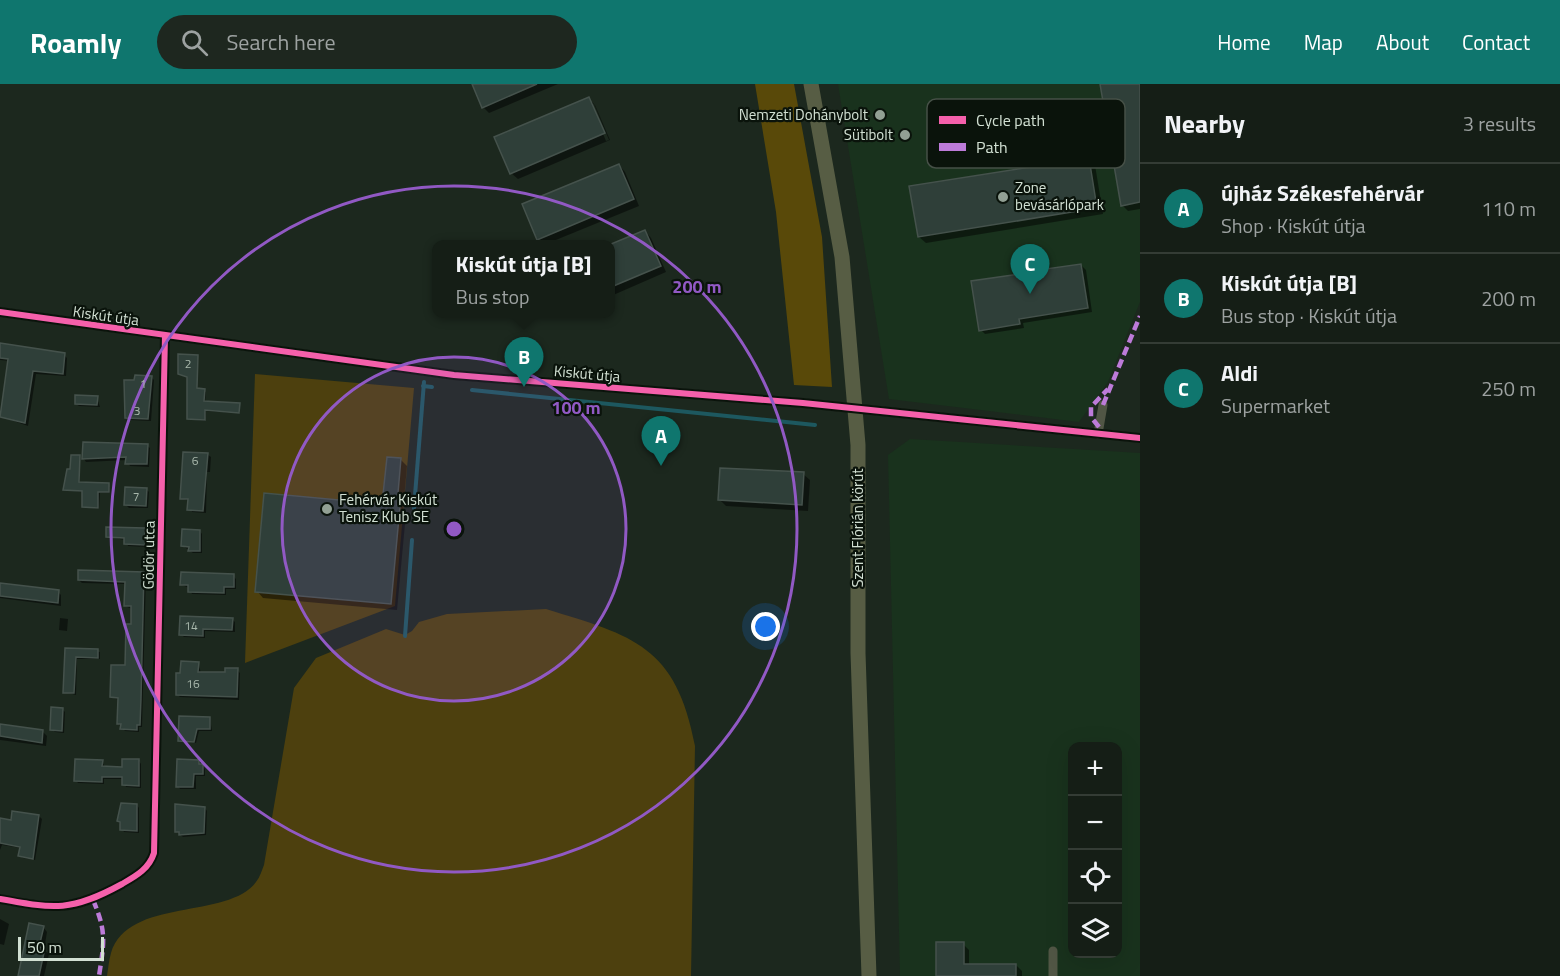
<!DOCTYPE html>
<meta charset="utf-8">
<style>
body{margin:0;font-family:"Titillium Web",sans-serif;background:#1e271f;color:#f1f3f6}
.controls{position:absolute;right:18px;bottom:18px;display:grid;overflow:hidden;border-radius:12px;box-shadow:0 6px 24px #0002}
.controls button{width:54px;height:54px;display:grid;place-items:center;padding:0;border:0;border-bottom:2px solid #343c35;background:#151e16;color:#f1f3f6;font:30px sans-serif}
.scale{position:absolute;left:18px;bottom:15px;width:86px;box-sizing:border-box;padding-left:6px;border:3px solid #d2e0d3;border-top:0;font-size:16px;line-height:21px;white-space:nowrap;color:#d2e0d3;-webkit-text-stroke:4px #0a130b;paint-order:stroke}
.you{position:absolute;left:766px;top:543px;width:21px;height:21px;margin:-15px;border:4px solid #fff;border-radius:50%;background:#1a73e8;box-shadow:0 0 0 9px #1a73e833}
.badge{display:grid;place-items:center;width:39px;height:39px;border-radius:50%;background:#0f766e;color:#fff;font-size:20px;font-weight:700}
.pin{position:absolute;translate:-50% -50px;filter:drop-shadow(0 2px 3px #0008)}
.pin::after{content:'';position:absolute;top:32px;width:21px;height:18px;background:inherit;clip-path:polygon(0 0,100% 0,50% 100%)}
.popup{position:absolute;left:432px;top:156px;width:183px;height:78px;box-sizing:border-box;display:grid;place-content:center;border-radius:12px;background:#151e16;filter:drop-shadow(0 2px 4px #0005);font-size:20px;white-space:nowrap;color:#9da2a1}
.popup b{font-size:22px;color:#f1f3f6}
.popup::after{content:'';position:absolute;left:50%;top:100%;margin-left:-12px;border:12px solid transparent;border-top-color:#151e16}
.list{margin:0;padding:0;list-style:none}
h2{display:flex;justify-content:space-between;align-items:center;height:78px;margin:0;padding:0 24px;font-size:26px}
h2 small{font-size:20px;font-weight:400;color:#9da2a1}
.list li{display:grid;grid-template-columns:39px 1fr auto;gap:18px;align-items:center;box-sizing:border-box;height:90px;padding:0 24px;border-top:2px solid #343c35}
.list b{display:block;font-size:22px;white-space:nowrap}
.list p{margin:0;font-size:20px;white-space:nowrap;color:#9da2a1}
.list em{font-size:20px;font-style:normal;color:#9da2a1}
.icon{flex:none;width:33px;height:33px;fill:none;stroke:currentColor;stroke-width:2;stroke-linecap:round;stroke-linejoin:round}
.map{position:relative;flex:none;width:1140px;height:892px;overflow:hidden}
header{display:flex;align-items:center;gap:36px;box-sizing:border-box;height:84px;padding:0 30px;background:#0f766e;color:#fff}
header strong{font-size:28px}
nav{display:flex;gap:33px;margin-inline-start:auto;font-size:21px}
.search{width:420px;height:54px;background:#1e271f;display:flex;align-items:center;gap:15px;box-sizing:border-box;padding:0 21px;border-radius:33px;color:#9da2a1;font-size:22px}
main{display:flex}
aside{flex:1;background:#151e16}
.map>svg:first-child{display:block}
.built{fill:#19321d;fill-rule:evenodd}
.green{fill:#4d400e}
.forest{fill:#594909}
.shadow{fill:#0007;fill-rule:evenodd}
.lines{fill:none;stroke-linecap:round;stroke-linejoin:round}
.stream{stroke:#1d585f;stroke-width:4}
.building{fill:#2f3f39;stroke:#45524c;stroke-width:1.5}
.minor{stroke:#515645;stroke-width:9}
.primary{stroke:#575d44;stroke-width:15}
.quiet{stroke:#bd7bd9;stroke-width:4.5;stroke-dasharray:9 4.5;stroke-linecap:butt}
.cycleway-casing{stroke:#0a130b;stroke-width:10}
.cycleway{stroke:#f560ab;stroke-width:6}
.ring{fill:none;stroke:#9159c4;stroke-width:3}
.poi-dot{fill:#92a094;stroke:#0a130b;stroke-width:2}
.labels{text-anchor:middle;stroke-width:4.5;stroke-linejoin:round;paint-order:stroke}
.number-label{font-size:12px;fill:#a9b8ac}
.poi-label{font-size:15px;fill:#d2e0d3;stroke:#0a130b;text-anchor:end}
.street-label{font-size:15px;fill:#d2e0d3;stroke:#0a130b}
.key{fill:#0a130b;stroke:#465047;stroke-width:1.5}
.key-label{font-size:16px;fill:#d2e0d3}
.centre{fill:#9159c4;stroke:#0a130b;stroke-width:3}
.ring-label{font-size:18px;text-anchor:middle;font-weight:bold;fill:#9159c4;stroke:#0a130b;stroke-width:4.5;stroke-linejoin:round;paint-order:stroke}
</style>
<header>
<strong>Roamly</strong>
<div class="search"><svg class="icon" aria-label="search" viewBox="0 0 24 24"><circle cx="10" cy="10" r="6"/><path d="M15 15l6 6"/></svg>Search here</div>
<nav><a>Home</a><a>Map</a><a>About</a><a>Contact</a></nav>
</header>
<main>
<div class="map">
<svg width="1140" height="892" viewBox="0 0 1140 892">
<rect width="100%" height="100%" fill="#1c281e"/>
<!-- built -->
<g class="built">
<polygon points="838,0 1140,0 1140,218 1108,298 1079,338 889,315"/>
<path d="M910,355L1140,369V892H900L888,371ZM1072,662H1118V870H1072Z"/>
</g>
<!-- green -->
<g class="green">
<polygon points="255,290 414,304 395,522 245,579"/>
<path d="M546,525C634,552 676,562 695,662L691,892H107C108,885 109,876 111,869C128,813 228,836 256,798C260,793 262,786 264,781L294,604L316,574L386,545L405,551L412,547L419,538L447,530Z"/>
</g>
<!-- forest -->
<polygon class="forest" points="755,0 794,0 822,153 832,303 794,301 776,128"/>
<!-- shadow -->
<g class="shadow">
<polygon points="473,0 558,0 489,29 483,23"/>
<polygon points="1102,0 1140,0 1140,125 1128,127 1122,121"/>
<path d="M589,15L595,21L610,56L518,95L511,89ZM591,20H594L609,56L606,57Z"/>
<polygon points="1089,75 1095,81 1103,130 926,159 919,153"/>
<polygon points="619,81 625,88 639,122 546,160 539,155"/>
<polygon points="645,147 651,154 666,188 611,212 611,162"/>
<polygon points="1036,176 1041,180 1042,187 1081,181 1086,186 1092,228 1023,239 1024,244 985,250 981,246"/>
<polygon points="0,261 64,271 67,274 66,292 36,290 28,342 2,333 10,277 0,276"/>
<polygon points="197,272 198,306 206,308 205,318 239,320 240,329 206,327 205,337 188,335"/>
<polygon points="151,293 154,296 151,337 130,336 127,334 136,298"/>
<polygon points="97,314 100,323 79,322 76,320"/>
<polygon points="147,362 150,364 149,383 130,382 127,376 86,378 84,375"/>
<polygon points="208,371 211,373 210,388 207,388 206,429 192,428 189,417 182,414"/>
<polygon points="79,372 80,400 110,403 110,409 100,409 99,425 84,423 84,408 65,406"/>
<polygon points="401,376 407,382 403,427 406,429 397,526 263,514 257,507 384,422"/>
<polygon points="803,390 810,396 808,427 726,422 720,416"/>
<polygon points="146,405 149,408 148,424 129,424 126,421"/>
<polygon points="145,446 147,448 147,463 128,462 126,456 108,453"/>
<polygon points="200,447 202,450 202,469 193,469 183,462"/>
<polygon points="144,489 146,492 142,643 139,643 139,648 125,647 119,640 119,616 111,613 126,583 132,542 132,525 125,522 126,500 82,499 79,496"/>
<polygon points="233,492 236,495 236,505 226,505 226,511 192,510 189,504 182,501"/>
<polygon points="0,500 58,508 61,511 61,522 0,514"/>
<polygon points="60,534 68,535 67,547 59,546"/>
<polygon points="232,535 235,538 235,548 205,547 205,554 184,553 181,550"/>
<polygon points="67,566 100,568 100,575 77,575 76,611 65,608"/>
<polygon points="198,579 201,589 226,590 237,586 240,589 239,616 180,613 177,610"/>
<polygon points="62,625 65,628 64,649 55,648 52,646"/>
<polygon points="210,634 212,647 199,647 196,659 180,657"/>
<polygon points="0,642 43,648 47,652 46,662 0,656"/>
<polygon points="102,677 105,684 124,684 139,677 141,680 141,704 126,703 123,695 104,695 104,700 78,699 76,696"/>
<polygon points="199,677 205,685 205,692 196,692 196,705 180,705 178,702"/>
<polygon points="137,721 139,724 139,749 124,748 118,737 119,729"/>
<polygon points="205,724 207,727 206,751 183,753 176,747"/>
<polygon points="39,732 42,735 35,776 23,774 20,771 21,764 2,761 0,766 0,735 12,738"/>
<polygon points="0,835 9,840 4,861 0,860"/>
<polygon points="43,843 47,848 44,866 49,870 44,892 23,892"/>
<polygon points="963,860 969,866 969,881 1016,881 1022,887 1022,892 938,892"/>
</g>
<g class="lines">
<!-- stream -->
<g class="stream">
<polyline points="423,302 432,303"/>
<polyline points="472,306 815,341"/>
<polyline points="414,424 424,298"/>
<polyline points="405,552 412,456"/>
</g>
</g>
<!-- building -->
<g class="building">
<polygon points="472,0 537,0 482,24"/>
<polygon points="1100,0 1140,0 1140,118 1121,122"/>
<polygon points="589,13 605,49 510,90 494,53"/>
<polygon points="1089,74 1097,124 918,153 909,102"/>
<polygon points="619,80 634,115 537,156 522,120"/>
<polygon points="645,146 661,182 611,203 611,160"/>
<polygon points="1037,174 1039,186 1081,180 1088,224 1019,235 1020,240 979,247 971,197 1019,190 1017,177"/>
<polygon points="0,259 65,269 63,290 33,287 25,339 0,333 8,275 0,274"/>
<polygon points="178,270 198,271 197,304 205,305 204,317 240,319 239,329 205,326 205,336 187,335 187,293 178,290"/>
<polygon points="135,291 152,292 148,335 125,334 124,296 134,296"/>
<polygon points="75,311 98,312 97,321 75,320"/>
<polygon points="83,358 148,360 147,380 125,380 126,373 82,375"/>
<polygon points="183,368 208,369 203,427 187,426 188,415 180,415"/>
<polygon points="71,371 80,371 79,398 109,399 109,408 98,408 98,424 82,423 82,407 63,406 67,385 70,385"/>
<polygon points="387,373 401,374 397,421 400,422 391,520 255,508 264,409 382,420"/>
<polygon points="720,384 804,388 802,421 718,416"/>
<polygon points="125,403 147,404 146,422 124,421"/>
<polygon points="106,443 145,444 145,461 124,460 124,454 106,453"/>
<polygon points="182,445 200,446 200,467 188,467 189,463 181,462"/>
<polygon points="78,486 144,488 141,615 140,641 137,641 137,646 120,645 121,640 117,640 118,614 110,613 111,581 125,581 126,540 131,540 131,522 124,522 125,498 78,496"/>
<polygon points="181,488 234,490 234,503 224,503 224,509 188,508 188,501 180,501"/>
<polygon points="0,499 59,506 58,519 0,512"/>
<polygon points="180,532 233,534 232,546 203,545 203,552 179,551"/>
<polygon points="65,564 98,565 98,574 76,573 74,609 63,609"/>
<polygon points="181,577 199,578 198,588 225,588 225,584 238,584 237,613 176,611 176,589 180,589"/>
<polygon points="51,623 63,624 62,647 50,646"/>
<polygon points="179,632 210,633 210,645 197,645 194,658 178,657"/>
<polygon points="0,640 43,646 42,659 0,652"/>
<polygon points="75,675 103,676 102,682 122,683 122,675 139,675 139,702 122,701 122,693 102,693 102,698 74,697"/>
<polygon points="177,675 199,676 199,680 203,680 203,690 194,690 193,703 176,703"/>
<polygon points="121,719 137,720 137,747 120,746 120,738 117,737"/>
<polygon points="175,720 205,723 204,749 179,751 179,748 175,748"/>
<polygon points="12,727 39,731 33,775 18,772 20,763 0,759 0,734 11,736"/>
<polygon points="29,839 44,842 39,863 45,864 39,892 18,892"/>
<polygon points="936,858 964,858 964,880 1016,880 1016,892 936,892"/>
</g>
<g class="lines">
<!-- minor -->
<g class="minor">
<polyline points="0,228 454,291 803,319 1140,354"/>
<polyline points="1098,350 1103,321"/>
<path d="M0,815C55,825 71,828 122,800C136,792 149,785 154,769L165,252"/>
<polyline points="1053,892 1053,867"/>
</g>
<!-- primary -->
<polyline class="primary" points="811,0 842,173 858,361 858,569 869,892"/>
<!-- quiet -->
<g class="quiet">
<polyline points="1103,321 1140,232"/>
<polyline points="1099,343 1091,333 1091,323 1108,305"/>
<path d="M93,816C107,848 104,859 99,892"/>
</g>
<!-- cycleway casing -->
<g class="cycleway-casing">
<g id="cycleway">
<polyline points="0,228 454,291 803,319 1140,354"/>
<path d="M0,815C55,825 71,828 122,800C136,792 149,785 154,769L165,252"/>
</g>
</g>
<!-- cycleway -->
<use href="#cycleway" class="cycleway"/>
</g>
<!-- distance rings -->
<circle cx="454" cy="445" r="172" fill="#9159c4" fill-opacity=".12"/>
<g class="ring">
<circle cx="454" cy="445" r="172"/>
<circle cx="454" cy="445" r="343"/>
</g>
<!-- markers -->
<g class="poi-dot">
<circle cx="880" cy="31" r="6"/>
<circle cx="905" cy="51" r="6"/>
<circle cx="1003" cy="113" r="6"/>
<circle cx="327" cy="425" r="6"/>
</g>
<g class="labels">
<!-- number labels -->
<g class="number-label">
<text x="188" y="284">2</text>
<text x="143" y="304">1</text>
<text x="137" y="331">3</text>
<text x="195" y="381">6</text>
<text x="136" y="417">7</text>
<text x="191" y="546">14</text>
<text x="193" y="604">16</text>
</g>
<!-- poi labels -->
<g class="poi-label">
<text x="868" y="36">Nemzeti Dohánybolt</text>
<text x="893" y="56">Sütibolt</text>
<text x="1015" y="109" text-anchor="start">Zone<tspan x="1015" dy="17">bevásárlópark</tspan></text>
<text x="339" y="421" text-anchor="start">Fehérvár Kiskút<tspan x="339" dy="17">Tenisz Klub SE</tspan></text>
</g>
<!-- street labels -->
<g class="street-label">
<text transform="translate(106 232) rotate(8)" y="5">Kiskút útja</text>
<text transform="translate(587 290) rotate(5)" y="5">Kiskút útja</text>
<text transform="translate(858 444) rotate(-90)" y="5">Szent Flórián körút</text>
<text transform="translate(149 471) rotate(-89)" y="5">Gödör utca</text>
</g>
</g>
<!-- legend -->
<rect x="927" y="15" width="198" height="69" rx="9" class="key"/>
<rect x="939" y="32" width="27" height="8" fill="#f560ab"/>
<rect x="939" y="59" width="27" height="8" fill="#bd7bd9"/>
<g class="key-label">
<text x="976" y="42">Cycle path</text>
<text x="976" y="69">Path</text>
</g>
<circle cx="454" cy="445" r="9" class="centre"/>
<g class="ring-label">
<text x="697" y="209">200 m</text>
<text x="576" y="330">100 m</text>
</g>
</svg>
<div class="controls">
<button>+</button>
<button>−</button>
<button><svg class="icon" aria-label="locate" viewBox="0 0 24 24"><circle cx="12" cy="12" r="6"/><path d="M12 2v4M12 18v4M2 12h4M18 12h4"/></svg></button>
<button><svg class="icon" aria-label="layers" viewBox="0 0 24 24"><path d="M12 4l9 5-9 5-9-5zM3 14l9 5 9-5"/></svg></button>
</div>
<div class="scale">50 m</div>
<div class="you"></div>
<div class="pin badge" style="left:661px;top:382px">A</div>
<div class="pin badge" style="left:524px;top:303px">B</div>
<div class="popup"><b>Kiskút útja [B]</b>Bus stop</div>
<div class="pin badge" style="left:1030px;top:210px">C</div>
</div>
<aside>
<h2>Nearby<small>3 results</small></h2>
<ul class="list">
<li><span class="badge">A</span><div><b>újház Székesfehérvár</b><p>Shop · Kiskút útja</p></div><em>110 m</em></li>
<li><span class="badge">B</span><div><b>Kiskút útja [B]</b><p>Bus stop · Kiskút útja</p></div><em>200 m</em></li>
<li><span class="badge">C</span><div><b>Aldi</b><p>Supermarket</p></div><em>250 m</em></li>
</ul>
</aside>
</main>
